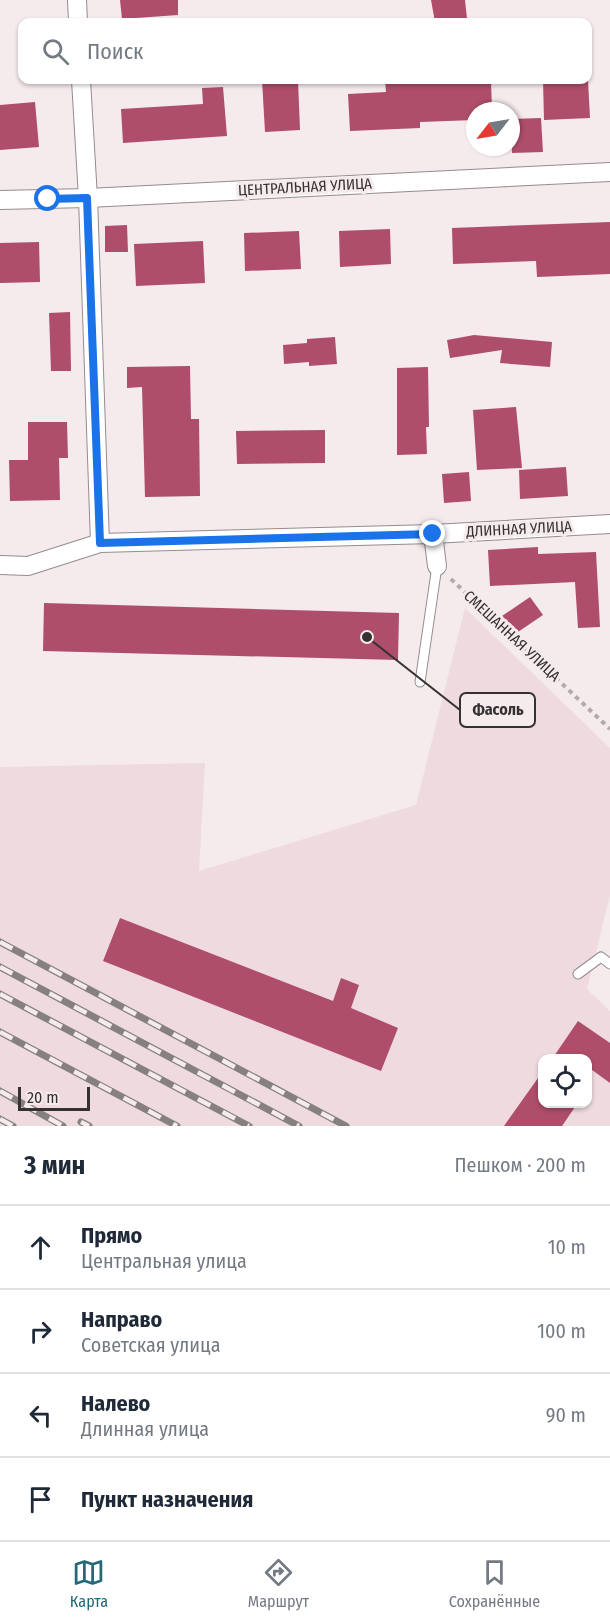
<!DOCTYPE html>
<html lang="ru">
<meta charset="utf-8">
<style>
body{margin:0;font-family:"Fira Sans Condensed",sans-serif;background:#f6f6f7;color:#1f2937}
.controls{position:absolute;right:18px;bottom:18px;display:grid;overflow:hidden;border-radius:12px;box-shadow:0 2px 4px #0004}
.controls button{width:54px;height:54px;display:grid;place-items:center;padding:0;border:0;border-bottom:2px solid #e0e1e3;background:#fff;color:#1f2937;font:30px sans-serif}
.compass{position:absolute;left:466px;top:102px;width:54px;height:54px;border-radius:50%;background:#fff;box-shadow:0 2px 4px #0004;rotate:239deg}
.scale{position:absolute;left:18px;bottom:15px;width:72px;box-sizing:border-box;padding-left:6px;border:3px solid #353132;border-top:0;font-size:16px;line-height:21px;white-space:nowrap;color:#353132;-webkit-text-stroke:4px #f5eaec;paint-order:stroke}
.stop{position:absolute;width:18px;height:18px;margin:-14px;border:4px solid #1a73e8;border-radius:50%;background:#fff}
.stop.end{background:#1a73e8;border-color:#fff;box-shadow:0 2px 6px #0008}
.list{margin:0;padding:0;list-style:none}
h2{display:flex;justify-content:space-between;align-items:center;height:78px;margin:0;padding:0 24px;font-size:26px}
h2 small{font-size:20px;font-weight:400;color:#747a83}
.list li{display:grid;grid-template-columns:39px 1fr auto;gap:18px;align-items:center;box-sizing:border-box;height:84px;padding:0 24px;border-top:2px solid #e0e1e3}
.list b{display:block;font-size:22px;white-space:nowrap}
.list p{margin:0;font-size:20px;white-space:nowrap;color:#747a83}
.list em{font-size:20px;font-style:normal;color:#747a83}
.icon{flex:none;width:33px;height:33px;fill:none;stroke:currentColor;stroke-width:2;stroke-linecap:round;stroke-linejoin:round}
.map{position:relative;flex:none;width:610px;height:1126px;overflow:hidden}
.search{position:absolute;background:#fff;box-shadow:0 2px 4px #0004;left:18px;right:18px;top:18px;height:66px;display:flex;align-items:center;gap:15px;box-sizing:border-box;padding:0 21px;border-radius:12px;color:#747a83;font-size:22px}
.sheet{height:414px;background:#fff}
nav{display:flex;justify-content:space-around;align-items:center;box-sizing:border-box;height:84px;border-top:2px solid #e0e1e3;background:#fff;font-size:16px;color:#747a83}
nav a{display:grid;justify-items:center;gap:3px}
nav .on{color:#236978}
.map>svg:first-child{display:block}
.built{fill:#eedadf;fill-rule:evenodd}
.building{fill:#ae4e6b}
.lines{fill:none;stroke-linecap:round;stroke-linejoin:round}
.lane-casing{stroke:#958c8e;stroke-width:11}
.street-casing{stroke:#958c8e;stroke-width:20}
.path{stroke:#b3aaac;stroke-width:4;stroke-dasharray:4.5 4.5;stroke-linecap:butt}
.lane{stroke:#fff;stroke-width:9}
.street{stroke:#fff;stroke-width:18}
.rail-casing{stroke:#878081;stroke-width:7}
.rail{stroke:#f5eaec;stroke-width:4.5;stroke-dasharray:14;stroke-linecap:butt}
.route{stroke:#1a73e8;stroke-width:8}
.labels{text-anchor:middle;stroke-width:6;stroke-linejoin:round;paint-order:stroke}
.street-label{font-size:15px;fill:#353132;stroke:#f5eaec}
.leader{fill:none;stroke:#353132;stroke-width:2}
.callout-dot{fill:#353132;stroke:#f5eaec;stroke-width:2}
.callout{fill:#f5eaec;stroke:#353132;stroke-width:2}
.callout-label{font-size:16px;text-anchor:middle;font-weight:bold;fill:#353132}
</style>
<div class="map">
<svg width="610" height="1126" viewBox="0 0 610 1126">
<rect width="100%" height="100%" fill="#f5eaec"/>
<!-- built -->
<path class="built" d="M465,608L610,748V895L587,989L610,1011V1126H0V767L205,763L199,871L416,805ZM542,1058H588V1104H542Z"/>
<!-- building -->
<g class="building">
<polygon points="120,0 178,0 178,15 122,19"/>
<polygon points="431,0 465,0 467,19 435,22"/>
<polygon points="262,80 298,80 300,130 265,132"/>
<polygon points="385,80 491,80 492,111 475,111 475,120 420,122 420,128 350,131 348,94 386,92"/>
<polygon points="543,80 588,80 590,118 544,120"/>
<polygon points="223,87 227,136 123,143 121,109 203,104 202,88"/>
<polygon points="35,102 39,147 0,150 0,105"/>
<polygon points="541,118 543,152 512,153 511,119"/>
<polygon points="610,222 610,274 537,277 536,261 453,264 452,228"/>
<polygon points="127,225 128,252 105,252 105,226"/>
<polygon points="390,229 391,264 340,267 339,231"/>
<polygon points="299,231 301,269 245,271 244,233"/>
<polygon points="203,241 205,283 136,286 134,244"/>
<polygon points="39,242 40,282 0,283 0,243"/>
<polygon points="70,312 71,371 51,371 49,313"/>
<polygon points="474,335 552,342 550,367 500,363 502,350 450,358 447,340"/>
<polygon points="335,337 337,364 309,366 309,362 284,364 283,345 307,343 307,339"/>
<polygon points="190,366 191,419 199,419 200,496 145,497 142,387 127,388 127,367"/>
<polygon points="428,367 429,427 426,427 427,454 397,455 397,368"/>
<polygon points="516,407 522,468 477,470 473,410"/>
<polygon points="28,422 67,422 68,458 59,458 60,500 10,501 9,460 28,460"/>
<polygon points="325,430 325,463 237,464 236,431"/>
<polygon points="566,467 568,496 520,499 519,470"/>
<polygon points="469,472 471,501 444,503 442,474"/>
<polygon points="538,547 538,554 596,552 600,627 578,628 575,582 490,586 488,550"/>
<polygon points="530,597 543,615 515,634 502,616"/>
<polygon points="44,603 399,613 398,660 43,651"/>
<polygon points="120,918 333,1001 341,978 359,985 351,1008 398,1028 381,1071 103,961"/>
<polygon points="578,1021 610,1043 610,1083 588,1067 588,1059 552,1059"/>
<polygon points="543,1071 543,1104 577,1104 562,1126 504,1126"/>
</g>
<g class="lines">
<!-- lane casing -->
<g class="lane-casing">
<g id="lane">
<polyline points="420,682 437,566"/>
<polyline points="578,974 601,957 610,964"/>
</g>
</g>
<!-- street casing -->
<g class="street-casing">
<g id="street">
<polyline points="77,0 78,22"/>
<polyline points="81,80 88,198 100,543"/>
<polyline points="0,200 88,198 610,172"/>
<polyline points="433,534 437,566"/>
<polyline points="0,565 28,566 100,543 433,534 610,524"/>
</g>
</g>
<!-- path -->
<polyline class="path" points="451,579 610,729"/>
<!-- lane -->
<use href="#lane" class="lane"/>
<!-- street -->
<use href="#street" class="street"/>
<!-- rail casing -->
<g class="rail-casing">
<g id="rail">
<polyline points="0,942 346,1126"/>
<polyline points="0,967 299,1126"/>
<polyline points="0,994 249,1126"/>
<polyline points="0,1032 177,1126"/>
<polyline points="0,1091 63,1126"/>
<polyline points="0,1119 13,1126"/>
<polyline points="81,1122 89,1126"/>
</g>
</g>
<!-- rail -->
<use href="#rail" class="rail"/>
</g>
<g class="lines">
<!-- route -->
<polyline class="route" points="48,199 87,198 100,543 433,534"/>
</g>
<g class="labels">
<!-- street labels -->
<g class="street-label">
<text transform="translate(305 187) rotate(-3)" y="5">ЦЕНТРАЛЬНАЯ УЛИЦА</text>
<text transform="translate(519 529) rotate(-3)" y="5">ДЛИННАЯ УЛИЦА</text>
<text transform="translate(512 636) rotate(43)" y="5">СМЕШАННАЯ УЛИЦА</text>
</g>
</g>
<!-- callouts -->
<path class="leader" d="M367 637L460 710"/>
<circle class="callout-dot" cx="367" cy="637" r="6"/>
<rect class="callout" x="460" y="693" width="75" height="34" rx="6"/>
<g class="callout-label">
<text x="498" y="715">Фасоль</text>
</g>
</svg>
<div class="controls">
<button><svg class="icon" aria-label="locate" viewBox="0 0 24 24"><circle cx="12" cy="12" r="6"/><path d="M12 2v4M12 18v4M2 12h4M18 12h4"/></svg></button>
</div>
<svg class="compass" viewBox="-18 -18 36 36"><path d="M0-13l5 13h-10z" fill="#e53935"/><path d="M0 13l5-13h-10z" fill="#747a83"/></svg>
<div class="scale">20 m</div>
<div class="stop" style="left:48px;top:199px"></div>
<div class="stop end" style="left:433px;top:534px"></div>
<div class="search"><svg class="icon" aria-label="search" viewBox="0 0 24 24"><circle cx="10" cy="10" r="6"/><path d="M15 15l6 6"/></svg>Поиск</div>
</div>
<section class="sheet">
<h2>3 мин<small>Пешком · 200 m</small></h2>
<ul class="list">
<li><svg class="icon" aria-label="ahead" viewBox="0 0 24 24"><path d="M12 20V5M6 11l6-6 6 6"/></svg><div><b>Прямо</b><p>Центральная улица</p></div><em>10 m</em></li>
<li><svg class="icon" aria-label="right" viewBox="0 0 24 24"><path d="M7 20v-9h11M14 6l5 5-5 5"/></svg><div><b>Направо</b><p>Советская улица</p></div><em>100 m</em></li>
<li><svg class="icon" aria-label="left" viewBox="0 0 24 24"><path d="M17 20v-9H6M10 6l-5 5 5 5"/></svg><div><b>Налево</b><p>Длинная улица</p></div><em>90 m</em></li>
<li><svg class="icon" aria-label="arrive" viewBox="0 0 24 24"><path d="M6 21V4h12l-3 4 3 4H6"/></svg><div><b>Пункт назначения</b></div></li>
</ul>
</section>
<nav>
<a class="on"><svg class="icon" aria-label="map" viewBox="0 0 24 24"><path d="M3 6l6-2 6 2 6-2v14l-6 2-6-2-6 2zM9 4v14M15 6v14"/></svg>Карта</a>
<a><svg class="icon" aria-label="directions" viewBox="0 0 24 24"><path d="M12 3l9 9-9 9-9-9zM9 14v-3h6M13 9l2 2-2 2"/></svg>Маршрут</a>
<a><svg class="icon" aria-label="saved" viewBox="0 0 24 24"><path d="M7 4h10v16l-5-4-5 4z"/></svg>Сохранённые</a>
</nav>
